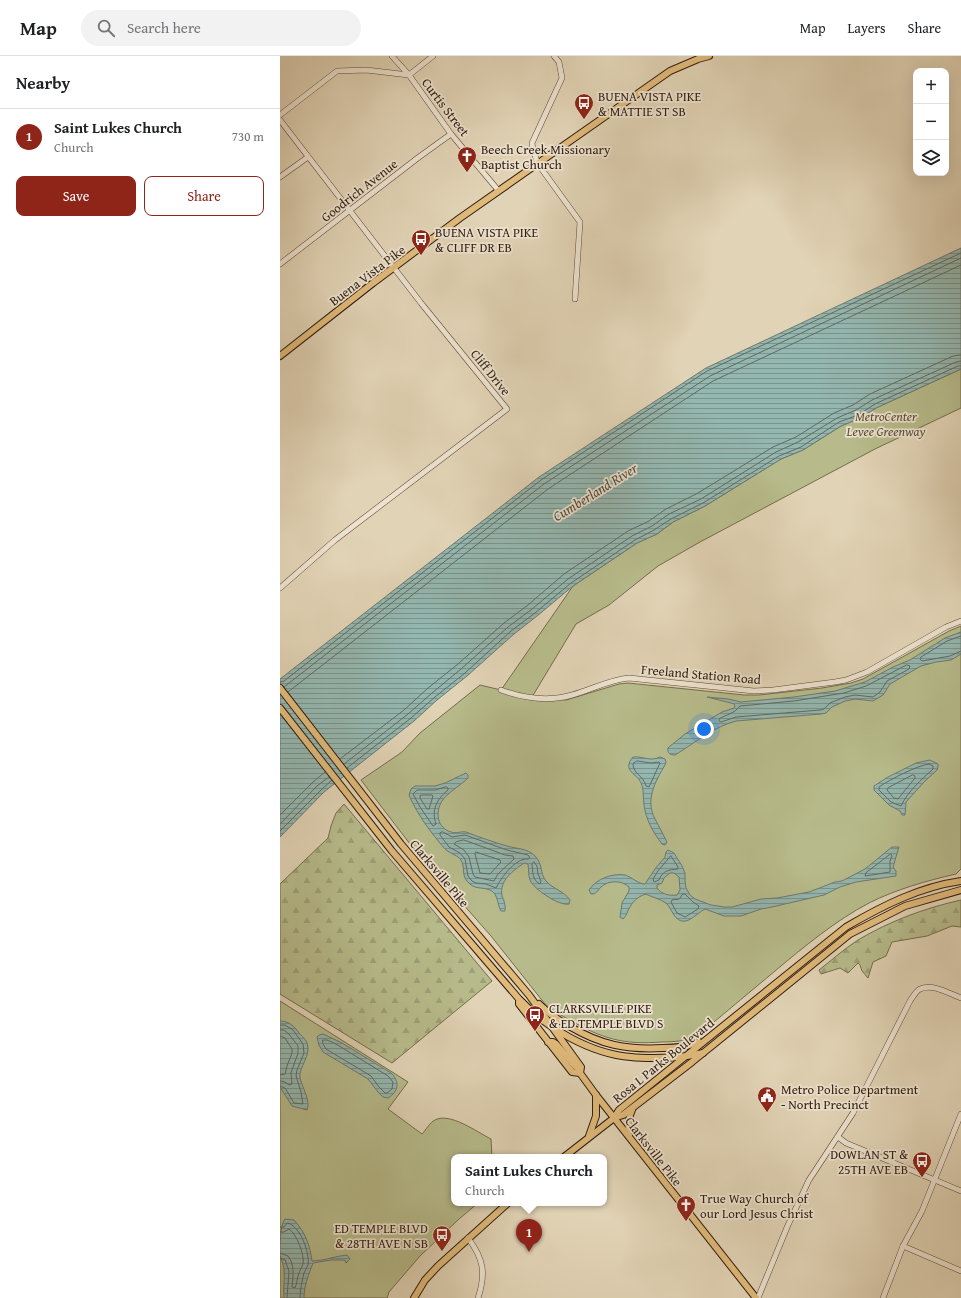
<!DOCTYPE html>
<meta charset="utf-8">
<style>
body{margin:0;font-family:"Gentium Book Plus",serif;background:#f2f2f2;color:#202124}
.controls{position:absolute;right:12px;top:12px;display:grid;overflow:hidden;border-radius:8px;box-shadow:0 4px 16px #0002}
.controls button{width:36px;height:36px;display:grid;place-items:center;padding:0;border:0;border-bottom:1px solid #e0e0e0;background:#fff;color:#202124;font:20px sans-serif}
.you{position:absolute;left:424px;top:673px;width:14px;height:14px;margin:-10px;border:3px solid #fff;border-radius:50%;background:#1a73e8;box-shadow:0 0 0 6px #1a73e833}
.badge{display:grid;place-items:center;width:26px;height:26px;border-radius:50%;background:#8f2418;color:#fff;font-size:13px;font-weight:700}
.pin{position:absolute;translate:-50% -33px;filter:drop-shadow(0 1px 2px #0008)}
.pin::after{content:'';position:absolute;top:21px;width:14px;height:12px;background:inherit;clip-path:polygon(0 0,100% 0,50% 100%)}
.popup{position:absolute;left:171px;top:1098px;width:156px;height:52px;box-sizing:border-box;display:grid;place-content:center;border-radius:8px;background:#fff;filter:drop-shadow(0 1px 3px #0005);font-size:13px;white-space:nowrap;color:#757577}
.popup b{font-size:15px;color:#202124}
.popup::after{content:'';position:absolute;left:50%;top:100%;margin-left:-8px;border:8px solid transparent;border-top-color:#fff}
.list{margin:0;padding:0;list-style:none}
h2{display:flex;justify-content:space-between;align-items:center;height:52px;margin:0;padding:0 16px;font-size:17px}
h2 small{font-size:13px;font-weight:400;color:#757577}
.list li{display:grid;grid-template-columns:26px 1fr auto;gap:12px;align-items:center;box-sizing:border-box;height:56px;padding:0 16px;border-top:1px solid #e0e0e0}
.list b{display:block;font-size:15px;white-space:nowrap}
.list p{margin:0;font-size:13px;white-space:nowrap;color:#757577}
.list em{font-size:13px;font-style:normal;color:#757577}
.actions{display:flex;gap:8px;padding:12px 16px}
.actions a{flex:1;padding:9px 0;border:1px solid #8f2418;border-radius:8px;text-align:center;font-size:14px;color:#8f2418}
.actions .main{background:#8f2418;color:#fff}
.icon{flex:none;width:22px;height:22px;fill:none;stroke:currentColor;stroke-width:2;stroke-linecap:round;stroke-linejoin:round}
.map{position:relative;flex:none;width:681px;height:1242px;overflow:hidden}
header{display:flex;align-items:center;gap:24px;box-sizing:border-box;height:56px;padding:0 20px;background:#fff;border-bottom:1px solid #e0e0e0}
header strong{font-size:19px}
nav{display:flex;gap:22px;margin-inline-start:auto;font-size:14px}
.search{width:280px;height:36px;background:#f2f2f2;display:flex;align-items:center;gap:10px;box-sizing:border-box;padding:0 14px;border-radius:22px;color:#757577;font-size:15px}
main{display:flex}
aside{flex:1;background:#fff}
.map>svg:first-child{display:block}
.green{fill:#b7bb8b;stroke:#746c4d}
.forest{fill:url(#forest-firs);stroke:#746c4d}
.water{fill:url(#water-rules);stroke:#6c7970;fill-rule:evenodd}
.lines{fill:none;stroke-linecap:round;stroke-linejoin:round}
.shore{stroke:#626a60;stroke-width:1}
.minor-casing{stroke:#5d4a38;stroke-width:6}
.major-casing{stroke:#311d0f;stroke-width:8}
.minor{stroke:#ece2cf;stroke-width:5}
.major{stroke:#e0ba7a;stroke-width:6}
.labels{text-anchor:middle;stroke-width:3.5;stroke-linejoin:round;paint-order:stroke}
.poi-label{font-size:13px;fill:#311d0f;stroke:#ece2cf;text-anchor:start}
.street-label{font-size:13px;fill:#311d0f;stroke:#ece2cf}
.park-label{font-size:13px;font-style:italic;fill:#594c34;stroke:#ece2cf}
.water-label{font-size:14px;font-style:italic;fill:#4f4b3f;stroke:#ece2cf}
</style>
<header>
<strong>Map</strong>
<div class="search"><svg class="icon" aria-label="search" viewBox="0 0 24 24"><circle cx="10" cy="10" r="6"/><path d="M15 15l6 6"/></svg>Search here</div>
<nav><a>Map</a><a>Layers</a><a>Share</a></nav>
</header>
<main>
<aside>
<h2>Nearby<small></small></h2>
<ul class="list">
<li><span class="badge">1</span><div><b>Saint Lukes Church</b><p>Church</p></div><em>730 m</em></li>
</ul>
<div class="actions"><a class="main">Save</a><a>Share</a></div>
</aside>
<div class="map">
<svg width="681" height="1242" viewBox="0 0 681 1242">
<defs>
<pattern id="forest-firs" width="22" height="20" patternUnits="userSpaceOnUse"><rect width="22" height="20" fill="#b7bb8b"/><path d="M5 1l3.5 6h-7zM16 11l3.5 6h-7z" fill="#9ea077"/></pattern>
<pattern id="water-rules" width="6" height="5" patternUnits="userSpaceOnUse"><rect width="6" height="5" fill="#94b7b0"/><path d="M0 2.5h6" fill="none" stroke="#79948e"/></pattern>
</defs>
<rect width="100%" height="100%" fill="#e1d3b5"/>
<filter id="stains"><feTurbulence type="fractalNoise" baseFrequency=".005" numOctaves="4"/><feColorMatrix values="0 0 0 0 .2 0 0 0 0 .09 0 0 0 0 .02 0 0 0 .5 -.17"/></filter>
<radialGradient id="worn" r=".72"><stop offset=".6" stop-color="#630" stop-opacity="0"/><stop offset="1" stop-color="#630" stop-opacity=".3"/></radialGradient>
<!-- green -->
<g class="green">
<path d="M681,313V352L595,393L420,486L378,510L329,549L296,568L252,641L286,644L339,628L348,627L464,639H479L542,632L571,627L583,623L669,575L681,570V813L676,818C646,825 617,833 589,847C555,865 525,890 495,915C469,937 442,959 416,981C405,985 394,986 382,986C344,989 322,983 288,963C280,959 272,954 265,948L211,880L130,788L81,724L122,696L140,677L200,629L221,634L293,530L357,487L377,478L393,466L425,450L501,403L523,394L561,370L580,362L596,352Z"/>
<path d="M0,945L128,1026L108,1053L142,1078C146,1074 150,1066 155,1064C170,1056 197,1076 211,1083L212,1101H174V1147H198L179,1163L140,1200L109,1236L107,1242H0Z"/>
</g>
<!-- forest -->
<g class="forest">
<polygon points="64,748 212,925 112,1007 0,938 0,828 48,782 51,770 56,757"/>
<path d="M681,844V871L672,870L647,880L612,886L606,900L593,906L588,922L582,915L580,909L578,907L568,917L560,912L541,918L539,914C552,904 564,893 578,884C610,865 645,852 681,844Z"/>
</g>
<!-- water -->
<g class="water">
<polygon points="681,192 681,313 596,352 580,362 561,370 523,394 501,403 425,450 393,466 377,478 357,487 293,530 257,560 234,578 187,620 157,644 134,665 44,736 0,781 0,623 259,421 426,312"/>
<path d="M681,576V598L671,604L656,606L641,610L610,628L603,639L593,645L575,643L565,645L552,651L546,657L541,658L456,665C433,671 415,687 395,699C390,699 387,697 388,692L389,691L405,678L442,656L454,652L455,650L454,648L451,647L427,641L448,643L461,646L514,641L555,635L585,626L613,611L630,604L665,582Z"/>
<path d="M353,701C363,700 370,706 380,701L385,703L386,706L385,709C375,726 365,744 375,763C379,771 383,778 387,786L385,789L382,788C373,776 366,764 364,749C363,742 364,733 361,727C358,718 341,715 353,701Z"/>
<polygon points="650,704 658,708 658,711 657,714 644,726 626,746 625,759 622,759 620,755 609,749 594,734 594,730 608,721 636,707"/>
<path d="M186,717L188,719V722C181,729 167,737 162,745C155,756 157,772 171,776C176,778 181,775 186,776C199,781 213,786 227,790C237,793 247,792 255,800C264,810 259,816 266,825C273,833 284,835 290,844L289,848C279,850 257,835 251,826C248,821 249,814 248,808L244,807C233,815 219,824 222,840C224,845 226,849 225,855H221C218,850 218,843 215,838C208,829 197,835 190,828C181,821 185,814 182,806C179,799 170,798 165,793C151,777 137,758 129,739L131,733L135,730H155L165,727Z"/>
<path d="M612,791H619L613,811L616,815V820L576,826L560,831L544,839L492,851L481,853L461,860H444L425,853C419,856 413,863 406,865C394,867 392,852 386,847C381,843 371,841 366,838C359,840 353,845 350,851C347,855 347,860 343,863L340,861L342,847L349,835V831C342,824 328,824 321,831C317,835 317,838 311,838L309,834C316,823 332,817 345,819C352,821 358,828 365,828L375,813L385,801L386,796L388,794L394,797L402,810L405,817V825L406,832L410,839L415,843L431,849L444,851H452L481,843L497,842L529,836L555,826L562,825L585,813ZM390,817H394L399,821L400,834L397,839C389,840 381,838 377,832V829L382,827L384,822Z"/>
<path d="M0,965C9,965 14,970 19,977C22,981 26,983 27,987C32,999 18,1012 20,1022C22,1031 31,1045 27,1054L12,1050L0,1031Z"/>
<path d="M43,978L62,987L111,1017C120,1026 119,1035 108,1042L103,1041L98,1036L88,1023L43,996L39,989L37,981L39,979Z"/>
<path d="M5,1163L14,1164C25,1176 30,1189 32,1205C44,1205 55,1200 67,1199L70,1203L66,1207L65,1204H51L33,1207C29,1218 24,1229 24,1242H4C3,1233 5,1222 4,1214C4,1209 1,1204 0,1199C0,1189 0,1169 5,1163Z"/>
</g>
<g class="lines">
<!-- shore -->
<g class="shore">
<polyline points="681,580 667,585 641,601 640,603 642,605 670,600 681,595"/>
<path d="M627,609L630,610L629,613L607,625L600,636L593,641L575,639L565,641L550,647L544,653L540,654L456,661L441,666L439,665V663C447,658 454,658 460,650L514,645L564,637L586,630Z"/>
<polyline points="0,626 4,625 261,424 427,315 681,197"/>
<polyline points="4,631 264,428 430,320 681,202"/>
<polyline points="8,636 268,433 433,325 681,209"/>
<polyline points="60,703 124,654 148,632 178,608 224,567 248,549 284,518 348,475 369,465 386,453 418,437 493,391 516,381 554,357 573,349 590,338 673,300 681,299"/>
<path d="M357,705L371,707L379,706L380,707L369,731L366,730C363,719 353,718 353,708Z"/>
<polyline points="64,708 128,658 152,637 181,613 228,571 252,553 288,523 352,480 372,470 389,458 421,443 496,396 518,386 557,362 576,354 592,344 676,306 681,305"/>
<path d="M649,708L653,710V713C641,724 628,735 621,750L611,746L599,734V731C609,724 638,709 649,708Z"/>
<polyline points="67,712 131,662 155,641 185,617 231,575 255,557 291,527 355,484 374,474 391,463 423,447 499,400 521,391 559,366 578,359 595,348 678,310 681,310"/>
<polygon points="633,719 635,720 635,722 618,743 614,742 607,734 608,732"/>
<path d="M166,731L168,732V734C157,743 151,754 156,768L153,770L140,751L133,738L137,734H155Z"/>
<polygon points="142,739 152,739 153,740 149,753 147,753 140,742 140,740"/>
<polyline points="0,759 33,726 45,716"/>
<polyline points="0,768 37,730 49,721"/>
<polyline points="0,775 41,734 52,724"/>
<path d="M163,776L172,781L185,779L227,794L248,799L250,802L248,803C235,802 221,822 216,832L206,828L196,827L192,825L188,820L185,803L180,797L169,791L160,779V777Z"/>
<polygon points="184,784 225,799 233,800 234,803 218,818 214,825 195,821 193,818 189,801 184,794 174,788 176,786"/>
<polygon points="196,796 220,804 221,806 210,818 200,817 195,798"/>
<polygon points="611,798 612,800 610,805 610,816 585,820 586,817"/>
<path d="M391,800L398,811V813C389,814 383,814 379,824L374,826L373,823L378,815Z"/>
<path d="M254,806L257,810L258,818L261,825L260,828C252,824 253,816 252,808Z"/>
<polygon points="403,838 405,838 413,846 419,850 418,853 405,861 397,857 391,846 392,844 399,843"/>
<polyline points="0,969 5,969 13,974 23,988 24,997 17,1014 16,1020 21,1036 23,1048 14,1047 5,1032 0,1030"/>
<polyline points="0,974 4,974 9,978 18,990 18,997 11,1017 12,1028 9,1029 5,1026 0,1025"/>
<polyline points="0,980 5,982 12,993 12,997 7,1010 5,1018 0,1019"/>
<polygon points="43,984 47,984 56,988 108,1020 113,1026 112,1033 107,1037 105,1037 99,1031 91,1020 46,993 43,988"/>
<path d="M0,1171H4L7,1167C20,1169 30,1197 28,1209C27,1212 25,1214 24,1217C22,1225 20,1234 20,1242"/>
<path d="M0,1176H4L9,1173C16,1177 25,1199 23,1208C22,1211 20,1214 19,1217C17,1222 17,1228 15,1232L12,1231C13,1219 15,1209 8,1200L0,1197"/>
<polyline points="0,1202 5,1204 9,1215 7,1242"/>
</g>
<!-- minor casing -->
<g class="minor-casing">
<g id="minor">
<polyline points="112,0 129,19 171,78 218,134"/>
<polyline points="274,0 279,6 282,22 252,87 253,94 258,108 300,166 295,243"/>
<polyline points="0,59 57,15 86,14 129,19 153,0"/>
<polyline points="0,64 141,247 227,353 55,484 0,532"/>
<polyline points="0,121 28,101"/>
<polyline points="0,208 139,101 171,78"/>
<path d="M221,634C243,642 268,646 292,639C311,634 328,624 349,622L474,635L493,634L555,626L566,624L587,616L666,571L681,565"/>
<polyline points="558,1081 566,1087 681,1135"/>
<path d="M188,1182C204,1203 206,1218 198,1242"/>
<polyline points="623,1190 681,1215"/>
<path d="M478,1242L508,1169L529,1124L573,1057L630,945C632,942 636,935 640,933C653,927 670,938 681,942"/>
<polyline points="603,1242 623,1190 642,1155 681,1058"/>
</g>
</g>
<!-- major casing -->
<g class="major-casing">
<g id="major">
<polyline points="0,300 93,227 180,162 390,15 418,3 429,0"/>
<polyline points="0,632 121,788 249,939 301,1011 300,1017 316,1039 476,1242"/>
<path d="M0,652L112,795L239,943C266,972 311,998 351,1001C359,1002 367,1002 375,1002C392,1002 407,1001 423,997"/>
<polyline points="239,946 239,948 292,1016 300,1017"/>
<path d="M259,948C268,957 278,964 289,970C321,989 346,994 383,992C395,992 408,991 419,986"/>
<polyline points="268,986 273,986 276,988 295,1010 297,1011"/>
<path d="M334,1062L339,1054L566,871C602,850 639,831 681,825"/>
<polyline points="309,1080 316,1060 316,1039"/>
<path d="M349,1080C348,1071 348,1062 352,1054"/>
<polyline points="284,1101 334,1062 343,1059 412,1006 570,878 625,850 681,834"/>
<polyline points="134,1242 145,1224 158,1210 228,1147"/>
</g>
</g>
<!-- minor -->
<use href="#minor" class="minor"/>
<!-- major -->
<use href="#major" class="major"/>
</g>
<!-- icons -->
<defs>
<g id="bus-pin" transform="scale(1)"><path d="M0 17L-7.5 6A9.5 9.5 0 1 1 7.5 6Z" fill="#8f2418" stroke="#ece2cf"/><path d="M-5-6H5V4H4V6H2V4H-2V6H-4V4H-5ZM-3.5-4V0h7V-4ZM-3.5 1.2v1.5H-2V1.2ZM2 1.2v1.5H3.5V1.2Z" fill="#fff"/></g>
<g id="church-pin" transform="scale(1)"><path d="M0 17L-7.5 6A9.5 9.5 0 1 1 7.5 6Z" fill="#8f2418" stroke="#ece2cf"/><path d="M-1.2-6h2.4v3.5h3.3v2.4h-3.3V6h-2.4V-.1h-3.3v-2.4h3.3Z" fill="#fff"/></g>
<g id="civic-pin" transform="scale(1)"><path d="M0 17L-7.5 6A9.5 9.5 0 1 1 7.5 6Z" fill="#8f2418" stroke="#ece2cf"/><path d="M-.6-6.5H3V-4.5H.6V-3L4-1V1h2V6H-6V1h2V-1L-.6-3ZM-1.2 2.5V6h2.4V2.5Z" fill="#fff"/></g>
</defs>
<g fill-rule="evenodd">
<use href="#bus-pin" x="304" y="47"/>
<use href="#church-pin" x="187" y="100"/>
<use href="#bus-pin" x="141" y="183"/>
<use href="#bus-pin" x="255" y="959"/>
<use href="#civic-pin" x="487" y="1040"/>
<use href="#bus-pin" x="642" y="1105"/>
<use href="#church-pin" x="406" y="1149"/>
<use href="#bus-pin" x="162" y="1179"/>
</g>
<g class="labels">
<!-- poi labels -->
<g class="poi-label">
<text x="318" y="45">BUENA VISTA PIKE<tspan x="318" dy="15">&amp; MATTIE ST SB</tspan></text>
<text x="201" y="98">Beech Creek Missionary<tspan x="201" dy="15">Baptist Church</tspan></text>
<text x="155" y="181">BUENA VISTA PIKE<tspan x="155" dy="15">&amp; CLIFF DR EB</tspan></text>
<text x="269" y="957">CLARKSVILLE PIKE<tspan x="269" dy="15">&amp; ED TEMPLE BLVD S</tspan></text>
<text x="501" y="1038">Metro Police Department<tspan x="501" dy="15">- North Precinct</tspan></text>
<text x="628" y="1103" text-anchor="end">DOWLAN ST &amp;<tspan x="628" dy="15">25TH AVE EB</tspan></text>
<text x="420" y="1147">True Way Church of<tspan x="420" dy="15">our Lord Jesus Christ</tspan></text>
<text x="148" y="1177" text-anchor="end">ED TEMPLE BLVD<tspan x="148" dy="15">&amp; 28TH AVE N SB</tspan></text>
</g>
<!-- street labels -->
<g class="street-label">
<text transform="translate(166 51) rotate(53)" y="5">Curtis Street</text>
<text transform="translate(79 134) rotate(-38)" y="5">Goodrich Avenue</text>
<text transform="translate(87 219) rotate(-37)" y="5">Buena Vista Pike</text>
<text transform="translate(211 316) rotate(51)" y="5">Cliff Drive</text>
<text transform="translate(421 618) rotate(5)" y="5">Freeland Station Road</text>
<text transform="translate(160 817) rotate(50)" y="5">Clarksville Pike</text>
<text transform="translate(383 1004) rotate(-39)" y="5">Rosa L Parks Boulevard</text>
<text transform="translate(374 1095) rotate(52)" y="5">Clarksville Pike</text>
</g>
<!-- park labels -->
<g class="park-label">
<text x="606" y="365">MetroCenter<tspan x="606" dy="15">Levee Greenway</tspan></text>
</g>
<!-- water labels -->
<g class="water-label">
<text transform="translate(315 436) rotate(-32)" y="5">Cumberland River</text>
</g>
</g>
<rect width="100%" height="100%" filter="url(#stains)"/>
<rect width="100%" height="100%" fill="url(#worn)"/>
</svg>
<div class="controls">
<button>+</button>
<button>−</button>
<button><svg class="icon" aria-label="layers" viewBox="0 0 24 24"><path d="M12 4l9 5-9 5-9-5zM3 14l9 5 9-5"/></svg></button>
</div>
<div class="you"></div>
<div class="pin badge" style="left:249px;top:1196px">1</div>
<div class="popup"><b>Saint Lukes Church</b>Church</div>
</div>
</main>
